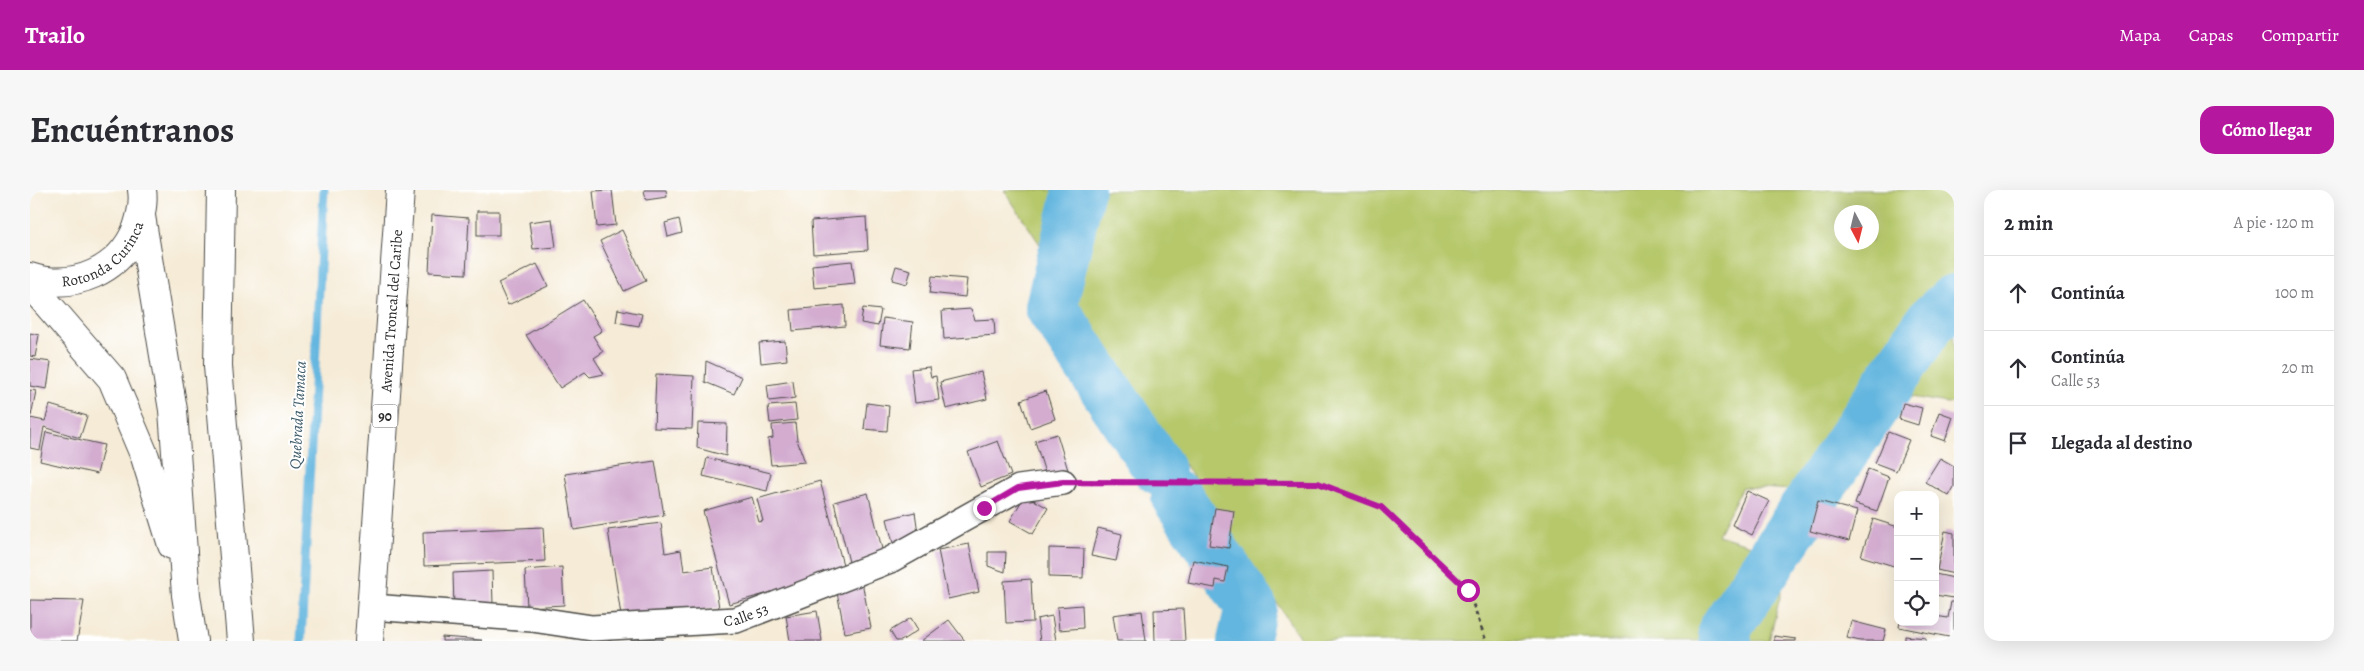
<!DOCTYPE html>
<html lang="es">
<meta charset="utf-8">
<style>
body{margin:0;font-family:Alegreya,serif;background:#f7f7f7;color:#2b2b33}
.controls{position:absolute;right:15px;bottom:15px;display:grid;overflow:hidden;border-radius:10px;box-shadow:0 5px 20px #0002}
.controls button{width:45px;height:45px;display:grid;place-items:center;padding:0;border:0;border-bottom:1px solid #e1e1e2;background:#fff;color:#2b2b33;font:25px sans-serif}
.compass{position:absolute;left:1804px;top:15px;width:45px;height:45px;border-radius:50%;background:#fff;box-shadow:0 5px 20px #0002;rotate:173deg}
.stop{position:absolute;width:15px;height:15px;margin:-11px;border:4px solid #b5179e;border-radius:50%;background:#fff}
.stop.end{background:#b5179e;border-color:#fff;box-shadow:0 1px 5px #0008}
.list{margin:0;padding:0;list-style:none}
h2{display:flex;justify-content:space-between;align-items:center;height:65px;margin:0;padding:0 20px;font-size:21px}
h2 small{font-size:16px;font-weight:400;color:#7c7c81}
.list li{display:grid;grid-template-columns:32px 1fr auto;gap:15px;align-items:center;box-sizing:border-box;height:75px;padding:0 20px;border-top:1px solid #e1e1e2}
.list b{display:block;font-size:19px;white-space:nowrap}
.list p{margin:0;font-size:16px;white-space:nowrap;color:#7c7c81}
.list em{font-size:16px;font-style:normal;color:#7c7c81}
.icon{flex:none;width:28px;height:28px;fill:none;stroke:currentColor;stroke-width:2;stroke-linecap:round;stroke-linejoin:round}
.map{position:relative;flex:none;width:1924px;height:451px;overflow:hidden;border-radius:15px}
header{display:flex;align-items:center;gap:30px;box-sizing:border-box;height:70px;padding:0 25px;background:#b5179e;color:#fff}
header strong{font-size:24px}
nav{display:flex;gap:28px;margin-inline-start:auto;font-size:18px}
.intro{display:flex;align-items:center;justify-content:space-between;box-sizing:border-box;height:120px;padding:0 30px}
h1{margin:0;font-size:35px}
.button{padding:12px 22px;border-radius:15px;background:#b5179e;color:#fff;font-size:18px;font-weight:700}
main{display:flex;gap:30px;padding:0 30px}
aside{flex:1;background:#fff;border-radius:15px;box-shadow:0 5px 20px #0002}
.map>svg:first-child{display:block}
.green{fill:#b6c86b;stroke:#707a4b;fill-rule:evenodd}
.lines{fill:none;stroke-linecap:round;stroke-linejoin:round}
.stream{stroke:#64b6df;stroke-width:9}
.river{stroke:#64b6df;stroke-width:52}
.building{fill:#d3acd0}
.minor-casing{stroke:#494845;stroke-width:28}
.primary-casing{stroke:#494845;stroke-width:30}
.trunk-casing{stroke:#494845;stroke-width:30}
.path{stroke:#494845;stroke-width:3;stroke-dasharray:4 4;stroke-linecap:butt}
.minor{stroke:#fff;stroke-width:25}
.primary{stroke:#fff;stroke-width:28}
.trunk{stroke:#fff;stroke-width:28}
.route{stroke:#b5179e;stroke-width:6}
.labels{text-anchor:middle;stroke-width:4;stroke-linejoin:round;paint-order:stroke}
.shield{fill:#fff;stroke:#6b6b6b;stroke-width:1}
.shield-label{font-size:14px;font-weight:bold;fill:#2b2b2b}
.street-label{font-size:15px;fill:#2b2b2b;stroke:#fff}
.water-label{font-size:16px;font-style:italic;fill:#3f5c6a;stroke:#fff}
</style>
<header>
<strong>Trailo</strong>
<nav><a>Mapa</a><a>Capas</a><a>Compartir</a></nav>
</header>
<div class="intro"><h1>Encuéntranos</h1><a class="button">Cómo llegar</a></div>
<main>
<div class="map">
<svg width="1924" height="451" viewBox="0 0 1924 451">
<rect width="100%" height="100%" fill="#fff"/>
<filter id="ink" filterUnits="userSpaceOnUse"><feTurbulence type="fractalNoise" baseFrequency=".02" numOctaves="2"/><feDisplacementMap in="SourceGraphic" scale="10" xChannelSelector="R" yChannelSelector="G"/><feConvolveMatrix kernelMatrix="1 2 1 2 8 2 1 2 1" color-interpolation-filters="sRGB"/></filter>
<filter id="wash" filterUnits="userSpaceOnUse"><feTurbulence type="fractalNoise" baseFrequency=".0096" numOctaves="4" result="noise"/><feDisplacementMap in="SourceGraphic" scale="20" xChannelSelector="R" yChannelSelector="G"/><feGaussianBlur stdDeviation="1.12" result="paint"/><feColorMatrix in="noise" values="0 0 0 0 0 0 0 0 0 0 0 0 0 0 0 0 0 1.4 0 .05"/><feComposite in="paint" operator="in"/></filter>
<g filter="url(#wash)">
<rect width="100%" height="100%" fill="#f5ebd6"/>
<!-- green -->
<path class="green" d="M974,0H1924V214L1869,205L1817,303L1712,297L1688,345L1760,367L1739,451H1272ZM1812,22H1842V52H1812Z"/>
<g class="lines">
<!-- stream -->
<polyline class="stream" points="271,451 294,0"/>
<!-- river -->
<g class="river">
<polyline points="1049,0 1021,117 1129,279"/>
<polyline points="1147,307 1221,417 1213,451"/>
<polyline points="1696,451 1694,440 1901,131 1924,110"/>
</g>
</g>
<g id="blocks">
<!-- building -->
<g class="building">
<polygon points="582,0 586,35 567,37 563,1"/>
<polygon points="614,0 636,0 637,7 616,10"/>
<rect x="447" y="21" width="22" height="24"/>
<polygon points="402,25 439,28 436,84 399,82"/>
<polygon points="836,27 838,60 783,64 781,31"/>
<polygon points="522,29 526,57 503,59 499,32"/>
<polygon points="649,29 652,43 638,47 635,33"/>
<polygon points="592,40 616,91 594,101 570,51"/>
<polygon points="822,71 825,94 784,98 782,75"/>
<polygon points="507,74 518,96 478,115 468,93"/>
<polygon points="866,76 881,80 877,94 862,90"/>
<polygon points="902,86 937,89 935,107 900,103"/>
<polygon points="553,110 572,141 563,146 573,162 564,168 574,184 560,187 555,182 530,198 496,145"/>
<polygon points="814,115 815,136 763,141 761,120"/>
<polygon points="833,118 851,120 848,136 831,133"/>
<polygon points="588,119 612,124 609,136 586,132"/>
<polygon points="941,119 945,130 964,129 965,145 914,149 912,121"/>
<polygon points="853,128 883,132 880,158 850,155"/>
<polygon points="0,143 9,145 5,167 0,166"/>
<polygon points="755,151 757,170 731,173 729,153"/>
<polygon points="0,169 21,172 17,199 0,196"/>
<polygon points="676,171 712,187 704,204 675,192"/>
<polygon points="899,177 901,187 906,186 909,210 885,213 881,179"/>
<polygon points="951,182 957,209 916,219 910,192"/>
<polygon points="626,184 664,186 662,239 624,238"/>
<polygon points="763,191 765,208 739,211 737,195"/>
<polygon points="0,200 6,201 1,226 0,226"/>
<polygon points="1016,201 1025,229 1000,238 991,210"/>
<polygon points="837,213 859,216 857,241 834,239"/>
<polygon points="1873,213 1892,218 1888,235 1869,229"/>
<polygon points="765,214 767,230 740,233 738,216"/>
<polygon points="20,215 57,226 50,248 14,237 10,260 0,258 0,228 15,231"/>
<polygon points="1909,222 1923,227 1915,251 1901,246"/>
<polygon points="668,233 697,234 696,266 667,258"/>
<polygon points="765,233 767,250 775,272 741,275 738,249 743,248 742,235"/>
<polygon points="16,242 74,255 67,284 10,271"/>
<polygon points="1858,242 1879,250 1866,281 1845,273"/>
<polygon points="1027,244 1038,280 1016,286 1005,251"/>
<polygon points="968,251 981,285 951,297 938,262"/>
<polygon points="677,268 741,283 737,301 673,286"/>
<polygon points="1910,268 1924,276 1924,297 1919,306 1895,292"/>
<polygon points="625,271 634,325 544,340 535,284"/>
<polygon points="1838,279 1859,287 1847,321 1825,314"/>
<polygon points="790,291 815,382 699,414 673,321 722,307 729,332 733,331 727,309"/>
<polygon points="1717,301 1739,311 1722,345 1702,335"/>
<polygon points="838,303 854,367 820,376 804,312"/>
<polygon points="995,305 1018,318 1003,344 980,331"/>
<polygon points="1788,311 1827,321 1819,351 1780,341"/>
<polygon points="1185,318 1204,321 1199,358 1179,355"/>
<polygon points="885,322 888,343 863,353 857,329"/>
<polygon points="1843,329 1868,337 1867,377 1831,366"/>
<polygon points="631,333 635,363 651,360 654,381 683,377 689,418 592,432 578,340"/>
<polygon points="513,337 515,371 394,376 393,342"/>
<polygon points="1068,338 1092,344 1086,371 1061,366"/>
<polygon points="1915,341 1924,343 1924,384 1907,380"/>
<polygon points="939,354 949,402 918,409 908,360"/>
<polygon points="1019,358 1054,359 1053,388 1019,387"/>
<polygon points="958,362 976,362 975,382 958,376"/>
<polygon points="1163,370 1198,377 1195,392 1186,390 1185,398 1158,393"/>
<polygon points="532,377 534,415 497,417 495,380"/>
<polygon points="462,381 463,415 424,417 423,383"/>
<polygon points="1905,384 1924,388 1924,408 1905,405"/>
<polygon points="1001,389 1003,432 976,433 974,391"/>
<polygon points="832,392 841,438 815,443 806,397"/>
<polygon points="0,410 54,411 47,451 0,451"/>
<polygon points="1921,412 1924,412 1924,448 1869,437 1870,432 1905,432 1905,426 1918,428"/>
<polygon points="1052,415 1053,438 1029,440 1027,417"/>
<polygon points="1153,419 1155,451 1125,451 1124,420"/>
<polygon points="787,421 792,451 760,451 756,426"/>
<polygon points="1112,421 1116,451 1087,451 1083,425"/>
<polygon points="1022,426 1026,451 1010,451 1007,429"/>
<polygon points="881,428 888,440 871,451 866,451 860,441"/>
<polygon points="919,430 935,451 891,451"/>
<polygon points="1821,431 1856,440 1853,451 1830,451 1817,448"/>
<polygon points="1744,446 1766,449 1766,451 1744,451"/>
<polygon points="1875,446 1896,448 1896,451 1875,451"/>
<polygon points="412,447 452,450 451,451 412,451"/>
<rect x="601" y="449" width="32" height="2"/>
</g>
</g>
</g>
<g filter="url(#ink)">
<use href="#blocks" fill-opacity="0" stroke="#494845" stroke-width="1"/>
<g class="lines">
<!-- minor casing -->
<g class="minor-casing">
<g id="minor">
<path id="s1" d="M342,417L502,429L562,438L706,430L860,370L989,298L1033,292"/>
</g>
</g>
<!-- primary casing -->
<g class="primary-casing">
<g id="primary">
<polyline points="111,26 143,220 156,405 163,451"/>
<path id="s2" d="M0,87C44,101 90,81 107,38C111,26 114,12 112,0"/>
<polyline points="0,94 82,189 115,267 142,355"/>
</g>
</g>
<!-- trunk casing -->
<g class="trunk-casing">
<g id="trunk">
<polyline points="191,0 188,176 211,451"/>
<path id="s3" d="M339,451L370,0"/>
</g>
</g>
<!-- path -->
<polyline class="path" points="1059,292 1287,293 1351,317 1438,400 1456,451"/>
<!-- minor -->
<use href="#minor" class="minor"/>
<!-- primary -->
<use href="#primary" class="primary"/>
<!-- trunk -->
<use href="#trunk" class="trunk"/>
</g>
</g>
<g class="lines" filter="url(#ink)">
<!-- route -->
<polyline class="route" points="954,318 988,298 1033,292 1288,293 1351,317 1438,400"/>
</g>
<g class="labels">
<!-- shield labels -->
<rect class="shield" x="342.5" y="214.5" width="25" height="23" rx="4"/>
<g class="shield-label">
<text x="355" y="231">90</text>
</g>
<!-- street labels -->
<g class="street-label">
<text dy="5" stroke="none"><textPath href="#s2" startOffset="84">Rotonda Curinca</textPath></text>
<text dy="5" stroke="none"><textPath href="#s3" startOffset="331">Avenida Troncal del Caribe</textPath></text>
<text dy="5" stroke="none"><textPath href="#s1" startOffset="376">Calle 53</textPath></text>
</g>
<!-- water labels -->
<g class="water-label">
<text transform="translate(267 225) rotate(-87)" y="6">Quebrada Tamaca</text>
</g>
</g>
</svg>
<div class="controls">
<button>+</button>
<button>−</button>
<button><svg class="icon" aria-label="locate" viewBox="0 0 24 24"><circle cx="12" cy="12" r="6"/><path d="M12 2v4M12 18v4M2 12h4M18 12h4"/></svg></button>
</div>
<svg class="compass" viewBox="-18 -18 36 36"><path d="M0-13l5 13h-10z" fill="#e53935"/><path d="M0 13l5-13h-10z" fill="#7c7c81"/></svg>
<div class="stop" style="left:1438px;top:400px"></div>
<div class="stop end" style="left:954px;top:318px"></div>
</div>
<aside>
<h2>2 min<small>A pie · 120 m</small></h2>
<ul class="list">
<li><svg class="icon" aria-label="ahead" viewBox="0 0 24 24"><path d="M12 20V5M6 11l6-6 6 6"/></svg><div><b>Continúa</b></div><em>100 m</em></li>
<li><svg class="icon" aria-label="ahead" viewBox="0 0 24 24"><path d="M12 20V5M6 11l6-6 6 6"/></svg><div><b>Continúa</b><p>Calle 53</p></div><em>20 m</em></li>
<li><svg class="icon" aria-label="arrive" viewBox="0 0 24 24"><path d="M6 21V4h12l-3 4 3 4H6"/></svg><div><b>Llegada al destino</b></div></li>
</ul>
</aside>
</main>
